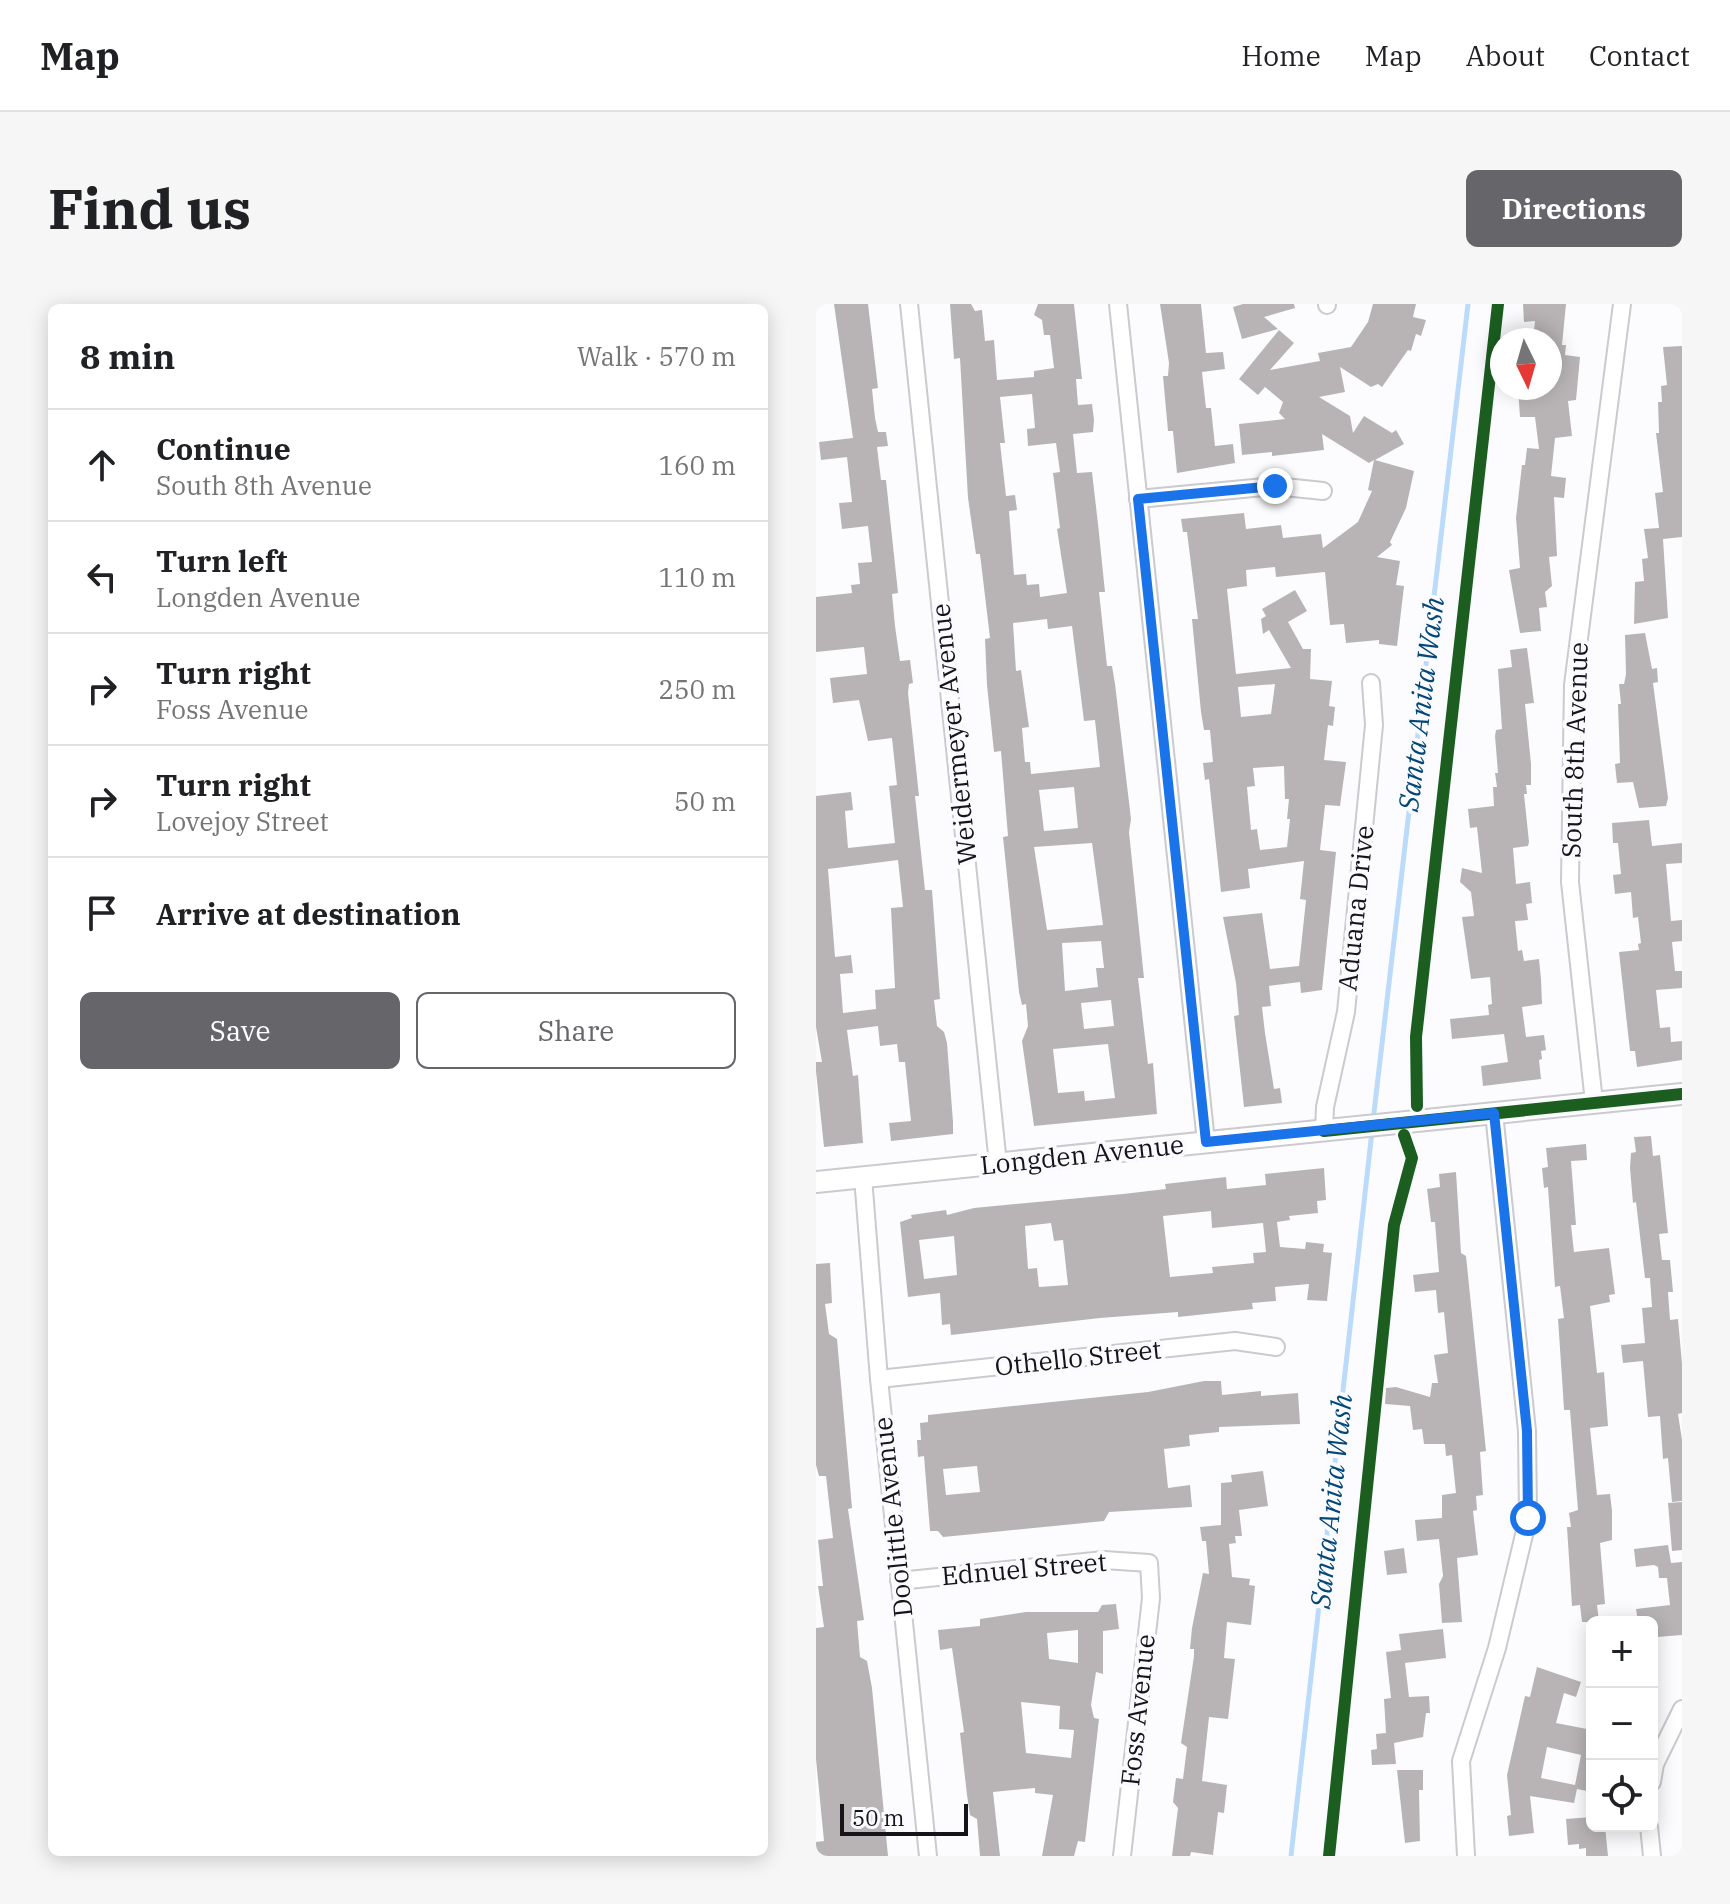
<!DOCTYPE html>
<meta charset="utf-8">
<style>
body{margin:0;font-family:"IBM Plex Serif",serif;background:#f6f6f6;color:#202124}
.controls{position:absolute;right:24px;bottom:24px;display:grid;overflow:hidden;border-radius:12px;box-shadow:0 4px 20px #0003}
.controls button{width:72px;height:72px;display:grid;place-items:center;padding:0;border:0;border-bottom:2px solid #e0e0e0;background:#fff;color:#202124;font:40px sans-serif}
.compass{position:absolute;left:674px;top:24px;width:72px;height:72px;border-radius:50%;background:#fff;box-shadow:0 4px 20px #0003;rotate:175deg}
.scale{position:absolute;left:24px;bottom:20px;width:128px;box-sizing:border-box;padding-left:8px;border:4px solid #16141b;border-top:0;font-size:22px;line-height:28px;white-space:nowrap;color:#16141b;-webkit-text-stroke:6px #fbfbff;paint-order:stroke}
.stop{position:absolute;width:24px;height:24px;margin:-18px;border:6px solid #1a73e8;border-radius:50%;background:#fff}
.stop.end{background:#1a73e8;border-color:#fff;box-shadow:0 2px 8px #0008}
.list{margin:0;padding:0;list-style:none}
h2{display:flex;justify-content:space-between;align-items:center;height:104px;margin:0;padding:0 32px;font-size:34px}
h2 small{font-size:26px;font-weight:400;color:#757577}
.list li{display:grid;grid-template-columns:52px 1fr auto;gap:24px;align-items:center;box-sizing:border-box;height:112px;padding:0 32px;border-top:2px solid #e0e0e0}
.list b{display:block;font-size:30px;white-space:nowrap}
.list p{margin:0;font-size:26px;white-space:nowrap;color:#757577}
.list em{font-size:26px;font-style:normal;color:#757577}
.actions{display:flex;gap:16px;padding:24px 32px}
.actions a{flex:1;padding:18px 0;border:2px solid #66656a;border-radius:12px;text-align:center;font-size:28px;color:#66656a}
.actions .main{background:#66656a;color:#fff}
.icon{flex:none;width:44px;height:44px;fill:none;stroke:currentColor;stroke-width:2;stroke-linecap:round;stroke-linejoin:round}
.map{position:relative;flex:none;width:866px;height:1552px;overflow:hidden;border-radius:12px}
header{display:flex;align-items:center;gap:48px;box-sizing:border-box;height:112px;padding:0 40px;background:#fff;border-bottom:2px solid #e0e0e0}
header strong{font-size:38px}
nav{display:flex;gap:44px;margin-inline-start:auto;font-size:28px}
.intro{display:flex;align-items:center;justify-content:space-between;box-sizing:border-box;height:192px;padding:0 48px}
h1{margin:0;font-size:56px}
.button{padding:20px 36px;border-radius:12px;background:#66656a;color:#fff;font-size:28px;font-weight:700}
main{display:flex;gap:48px;padding:0 48px}
aside{flex:1;background:#fff;border-radius:12px;box-shadow:0 4px 20px #0003}
.map>svg:first-child{display:block}
.lines{fill:none;stroke-linecap:round;stroke-linejoin:round}
.stream{stroke:#bcdbfa;stroke-width:5}
.building{fill:#b8b4b6;fill-rule:evenodd}
.minor-casing{stroke:#cacacf;stroke-width:20}
.tertiary-casing{stroke:#cacacf;stroke-width:24}
.minor{stroke:#fff;stroke-width:16}
.tertiary{stroke:#fff;stroke-width:20}
.cycleway-casing{stroke:#fbfbff;stroke-width:17}
.cycleway{stroke:#1b5e20;stroke-width:12}
.route{stroke:#1a73e8;stroke-width:10}
.labels{text-anchor:middle;stroke-width:8;stroke-linejoin:round;paint-order:stroke}
.street-label{font-size:26px;fill:#16141b;stroke:#fbfbff}
.water-label{font-size:28px;font-style:italic;fill:#034777;stroke:#fbfbff}
</style>
<header>
<strong>Map</strong>
<nav><a>Home</a><a>Map</a><a>About</a><a>Contact</a></nav>
</header>
<div class="intro"><h1>Find us</h1><a class="button">Directions</a></div>
<main>
<aside>
<h2>8 min<small>Walk · 570 m</small></h2>
<ul class="list">
<li><svg class="icon" aria-label="ahead" viewBox="0 0 24 24"><path d="M12 20V5M6 11l6-6 6 6"/></svg><div><b>Continue</b><p>South 8th Avenue</p></div><em>160 m</em></li>
<li><svg class="icon" aria-label="left" viewBox="0 0 24 24"><path d="M17 20v-9H6M10 6l-5 5 5 5"/></svg><div><b>Turn left</b><p>Longden Avenue</p></div><em>110 m</em></li>
<li><svg class="icon" aria-label="right" viewBox="0 0 24 24"><path d="M7 20v-9h11M14 6l5 5-5 5"/></svg><div><b>Turn right</b><p>Foss Avenue</p></div><em>250 m</em></li>
<li><svg class="icon" aria-label="right" viewBox="0 0 24 24"><path d="M7 20v-9h11M14 6l5 5-5 5"/></svg><div><b>Turn right</b><p>Lovejoy Street</p></div><em>50 m</em></li>
<li><svg class="icon" aria-label="arrive" viewBox="0 0 24 24"><path d="M6 21V4h12l-3 4 3 4H6"/></svg><div><b>Arrive at destination</b></div></li>
</ul>
<div class="actions"><a class="main">Save</a><a>Share</a></div>
</aside>
<div class="map">
<svg width="866" height="1552" viewBox="0 0 866 1552">
<rect width="100%" height="100%" fill="#fcfcfe"/>
<g class="lines">
<!-- stream -->
<g class="stream">
<polyline points="557,817 652,0"/>
<polyline points="475,1552 556,827"/>
</g>
</g>
<!-- building -->
<g class="building">
<path d="M18,0H52L62,84L56,85L59,114L62,128H70L72,142L61,143L65,176H70L80,270L82,289L76,290L79,322L84,357L94,356L97,379L93,380L92,389L103,492H99L109,586H116L124,695L118,696L121,722L128,728L131,739L137,818V830L75,837L73,819L95,817L89,758H83L81,740L64,742L62,722L31,726L37,772L42,771L47,839L8,843L0,767V758H6L0,723V492L35,488L37,506L29,507L32,544L79,539L73,482L81,481L76,434L52,437L43,396L17,399L14,374L51,370L48,343L0,348V293L36,289L35,281L44,280L42,259L56,258L52,222L26,225L23,199L36,198L31,153L5,156L3,138L37,134ZM82,556L87,603L75,604L79,684L59,686L60,705L27,709L24,670L37,669L35,651L19,653L12,565Z"/>
<path d="M134,0H155L159,7L166,6L169,37L178,36L181,76L218,73V67L238,64L234,31H228L226,16L218,11L222,0H258L266,75H260L262,101L276,100L278,116L277,128L257,130L261,169L276,168L282,220L289,288H283L291,362H296L299,380L315,515L313,528L328,674H322L332,760L337,759L341,810L218,822L206,737L212,722L210,700L206,701L203,688L189,552L187,533L192,532L185,447L178,448L171,381L169,335L174,334L164,250H160L152,194L144,54L138,55ZM216,90L219,124L211,125L212,142L240,139L244,168L237,169L244,224L241,225L251,289L224,293L223,280L211,281L210,270L198,271L193,207L201,206L199,191L190,192L184,139H189L184,93ZM231,315L232,325L256,322L268,417L279,416L284,463L215,470L214,458H209L206,424L213,423L205,366L200,367L197,319ZM258,483L262,524L228,527L223,486ZM276,539L287,621L231,626L218,543ZM285,637L288,664H280L282,683L249,687L246,639ZM295,696L298,722L268,725L265,699ZM292,740L299,794L269,797L268,787L242,789L237,745Z"/>
<polygon points="344,0 385,0 390,49 407,48 409,65 386,68 390,104 395,104 399,142 417,140 419,159 361,169 357,127 352,127 347,72 352,72 353,59"/>
<polygon points="427,0 478,0 479,4 448,13 462,25 426,35 417,3"/>
<path d="M557,0H600L597,13L610,16L605,32L600,30L595,47L592,46L566,83L562,80L555,83L524,63L529,88L503,93L534,112L537,129L548,112L576,129L580,126L588,140L559,156L598,167L590,204L574,238L576,241L561,253L584,257L580,281L588,282L581,342L563,340V336L530,339L528,320L514,321L509,268L460,273L459,263L430,266L431,282L411,285L420,370L475,364L453,326L447,330L445,315L450,312L446,305L479,286L491,307L472,318L487,345H495L494,375L516,377L513,402L519,403L517,422L512,421L508,456L530,458L524,502L509,501L504,546L520,548L506,686L485,689L484,678L453,682L455,702L446,703L449,729L458,785L464,784L466,799L428,803L418,712L423,711L420,679L407,613L446,609L454,665L483,662L490,596L484,595L488,557L432,565L434,584L405,588L393,475L389,476L387,459L397,458L394,426H388L385,408L376,315H382L379,292L371,228H367L365,215L428,209L430,225L465,221L467,234L505,230L507,244L542,218L556,187L552,186L558,156L553,159L506,130L508,146L456,152V148L426,151L423,120L469,115L463,109L467,98L449,83L442,91L423,75L463,26L478,39L454,66L504,57L502,49L535,43L552,18ZM459,380L455,410L425,413L422,383ZM468,462L469,495H473L471,515H474L471,543L444,546L441,525L435,526L431,483L439,482L437,464Z"/>
<polygon points="707,0 750,0 746,41 750,41 749,51 764,53 760,96 752,97 756,132 739,134 735,172 750,174 748,194 738,193 741,252 733,253 736,282 729,288 731,303 723,304 725,327 704,329 693,266 704,264 700,214 706,161 709,161 711,144 723,145 719,113 704,113 702,84 734,84 734,36 717,36 719,17 708,18"/>
<polygon points="866,42 866,233 847,235 852,314 818,320 819,278 828,277 826,255 832,254 828,225 843,224 839,189 847,188 840,129 843,129 842,98 846,98 845,82 851,81 847,43"/>
<polygon points="829,329 836,365 841,364 842,378 837,379 852,494 850,502 823,504 817,478 801,479 799,460 804,459 802,400 805,400 803,380 808,380 810,370 809,331"/>
<polygon points="711,344 718,399 709,400 715,460 715,481 710,481 711,490 708,490 713,538 712,542 697,544 700,580 714,578 716,599 710,600 712,616 699,617 702,647 706,646 708,657 723,655 725,675 726,700 706,703 710,733 728,731 730,746 725,747 726,755 723,756 725,775 667,782 665,762 692,758 688,730 636,735 634,715 673,711 672,701 676,700 674,673 655,675 646,613 658,612 655,588 644,578 646,564 666,569 661,523 654,524 652,505 678,502 677,483 681,483 679,469 682,469 679,432 680,426 686,425 682,365 696,363 694,346"/>
<polygon points="833,516 836,542 866,539 866,559 850,560 855,617 866,616 866,637 856,638 859,667 866,667 866,684 840,686 844,724 854,723 855,738 866,737 866,756 821,763 819,747 814,747 803,648 823,646 822,640 825,639 822,613 817,614 815,588 799,590 797,571 805,570 802,539 797,539 796,519"/>
<polygon points="835,832 837,852 844,851 850,910 852,929 843,930 846,956 854,956 857,988 852,988 854,1016 862,1015 866,1060 866,1109 862,1110 866,1136 866,1197 856,1198 852,1154 847,1155 844,1112 832,1113 827,1057 807,1059 805,1041 829,1039 826,1004 836,1003 834,974 829,974 820,898 817,899 814,864 815,849 820,848 818,833"/>
<polygon points="770,840 771,856 755,857 760,921 755,921 758,948 793,944 799,990 793,991 794,998 774,1002 781,1069 788,1068 792,1122 774,1124 781,1191 794,1190 796,1207 796,1236 784,1239 789,1300 781,1301 783,1318 766,1318 764,1301 756,1302 751,1223 755,1223 753,1209 762,1206 754,1106 748,1106 747,1089 742,1015 748,1014 744,982 739,983 732,883 728,884 726,864 732,863 730,844"/>
<path d="M508,864L510,896L501,897L502,909L473,912L474,916L461,918L464,943L489,945L490,938L508,940L507,948L516,949L511,997L491,996L493,980L459,983L460,997L436,999L437,1005L362,1013V1008L284,1014L135,1031L134,1020L126,1021L124,989L92,993L84,918L96,914L95,911L130,906L131,911L158,904L307,890L350,885L349,880L410,873L411,885L450,881L449,870ZM395,907L396,924L447,919L450,948L437,949L438,959L396,963L397,969L354,973L347,912ZM235,919L238,937L247,936L252,981L223,983L221,964L212,965L209,922ZM138,932L141,971L108,975L103,936Z"/>
<polygon points="640,868 645,949 650,952 670,1147 664,1148 667,1191 660,1192 661,1206 657,1207 662,1251 641,1254 646,1318 626,1319 623,1280 627,1272 623,1235 601,1237 599,1216 626,1214 626,1191 640,1189 636,1151 630,1152 629,1140 608,1140 606,1125 597,1126 594,1102 569,1100 570,1084 580,1083 614,1093 616,1079 622,1079 618,1051 632,1049 628,1008 622,1009 620,986 599,988 597,971 623,968 619,918 615,918 611,885 624,883 623,870"/>
<polygon points="14,959 16,999 9,1000 13,1030 21,1035 36,1204 32,1205 48,1316 41,1317 44,1353 51,1357 56,1384 72,1552 0,1552 0,1538 8,1537 0,1455 0,1324 8,1323 2,1282 7,1282 2,1236 17,1234 10,1172 3,1172 0,1161 0,960"/>
<path d="M388,1077H405L406,1091L445,1087V1092L482,1089L484,1120L403,1123V1128L373,1131L374,1142L348,1145L352,1184L374,1181L376,1203L293,1208L288,1217L148,1231L127,1233L122,1227H114L108,1152L102,1153L101,1136H105L104,1119L112,1118V1111L332,1088ZM161,1162L164,1188L130,1191L127,1165Z"/>
<polygon points="447,1167 452,1202 423,1206 426,1232 419,1232 420,1239 413,1240 416,1273 434,1275 433,1281 439,1282 435,1321 411,1318 408,1354 419,1355 412,1415 393,1413 386,1477 411,1481 408,1509 402,1508 397,1551 375,1548 374,1552 356,1552 362,1504 357,1498 360,1474 367,1475 371,1443 365,1439 378,1352 378,1345 374,1345 376,1324 387,1269 393,1270 390,1237 386,1237 384,1223 405,1221 405,1179 416,1178 415,1171"/>
<polygon points="866,1198 866,1246 856,1247 852,1199"/>
<polygon points="852,1241 855,1259 866,1258 866,1331 841,1333 839,1319 822,1318 820,1305 854,1301 851,1274 843,1274 842,1263 838,1261 820,1263 818,1245"/>
<polygon points="588,1244 591,1269 571,1271 568,1247"/>
<path d="M300,1300L303,1325L287,1327V1370L280,1368L275,1401L278,1414L283,1415L269,1538L262,1537L258,1552H226L237,1491L219,1489V1484L177,1488L184,1552H164L161,1515L154,1511L151,1491L144,1429L148,1428L136,1344L124,1346L122,1326L164,1322V1315L210,1308H282L286,1301ZM262,1326V1359L233,1355L231,1329ZM205,1398L244,1402L243,1425L258,1426L255,1454L210,1449Z"/>
<polygon points="627,1325 630,1354 589,1359 593,1393 613,1392 614,1409 610,1409 607,1433 578,1439 580,1460 556,1461 555,1446 561,1445 560,1430 570,1429 568,1395 575,1394 570,1348 585,1346 583,1330"/>
<path d="M721,1363L765,1378L760,1393L748,1389L740,1419L776,1426V1488L761,1485L758,1499L714,1492L718,1529L693,1532L691,1512L695,1511L691,1471L709,1392L714,1393ZM731,1443L765,1451L759,1481L725,1474Z"/>
<polygon points="581,1466 607,1466 607,1486 603,1486 604,1537 589,1539"/>
<polygon points="776,1513 776,1522 789,1522 792,1552 770,1552 770,1544 763,1545 763,1540 752,1541 750,1515"/>
</g>
<g class="lines">
<!-- minor casing -->
<g class="minor-casing">
<g id="minor">
<polyline points="93,0 182,860"/>
<polyline points="302,0 390,838"/>
<polyline points="511,0 511,1"/>
<polyline points="322,195 459,182 507,187"/>
<polyline points="778,798 754,578 757,381 806,0"/>
<polyline points="508,827 509,803 530,708 558,421 555,379"/>
<polyline points="47,873 63,1075 112,1552"/>
<polyline points="63,1075 419,1037 460,1043"/>
<polyline points="83,1277 288,1256 333,1259 335,1294 306,1552"/>
<polyline points="836,1478 839,1460 866,1405"/>
<polyline points="833,1522 836,1552"/>
<polyline points="650,1552 645,1457 681,1344 712,1214 711,1127 678,809"/>
</g>
</g>
<!-- tertiary casing -->
<g class="tertiary-casing">
<polyline id="tertiary" points="0,878 866,790"/>
</g>
<!-- minor -->
<use href="#minor" class="minor"/>
<!-- tertiary -->
<use href="#tertiary" class="tertiary"/>
<!-- cycleway casing -->
<g class="cycleway-casing">
<g id="cycleway">
<polyline points="601,802 600,733 682,0"/>
<polyline points="508,827 866,790"/>
<polyline points="513,1552 578,921 596,854 588,831"/>
</g>
</g>
<!-- cycleway -->
<use href="#cycleway" class="cycleway"/>
</g>
<g class="lines">
<!-- route -->
<polyline class="route" points="459,182 322,195 390,838 678,809 711,1127 712,1214"/>
</g>
<g class="labels">
<!-- street labels -->
<g class="street-label">
<text transform="translate(138 430) rotate(-96)" y="9">Weidermeyer Avenue</text>
<text transform="translate(759 446) rotate(-88)" y="9">South 8th Avenue</text>
<text transform="translate(540 604) rotate(-84)" y="9">Aduana Drive</text>
<text transform="translate(266 851) rotate(-6)" y="9">Longden Avenue</text>
<text transform="translate(262 1054) rotate(-6)" y="9">Othello Street</text>
<text transform="translate(77 1213) rotate(-96)" y="9">Doolittle Avenue</text>
<text transform="translate(208 1265) rotate(-5)" y="9">Ednuel Street</text>
<text transform="translate(322 1406) rotate(-84)" y="9">Foss Avenue</text>
</g>
<!-- water labels -->
<g class="water-label">
<text transform="translate(605 400) rotate(-83)" y="10">Santa Anita Wash</text>
<text transform="translate(515 1197) rotate(-84)" y="10">Santa Anita Wash</text>
</g>
</g>
</svg>
<div class="controls">
<button>+</button>
<button>−</button>
<button><svg class="icon" aria-label="locate" viewBox="0 0 24 24"><circle cx="12" cy="12" r="6"/><path d="M12 2v4M12 18v4M2 12h4M18 12h4"/></svg></button>
</div>
<svg class="compass" viewBox="-18 -18 36 36"><path d="M0-13l5 13h-10z" fill="#e53935"/><path d="M0 13l5-13h-10z" fill="#757577"/></svg>
<div class="scale">50 m</div>
<div class="stop" style="left:712px;top:1214px"></div>
<div class="stop end" style="left:459px;top:182px"></div>
</div>
</main>
